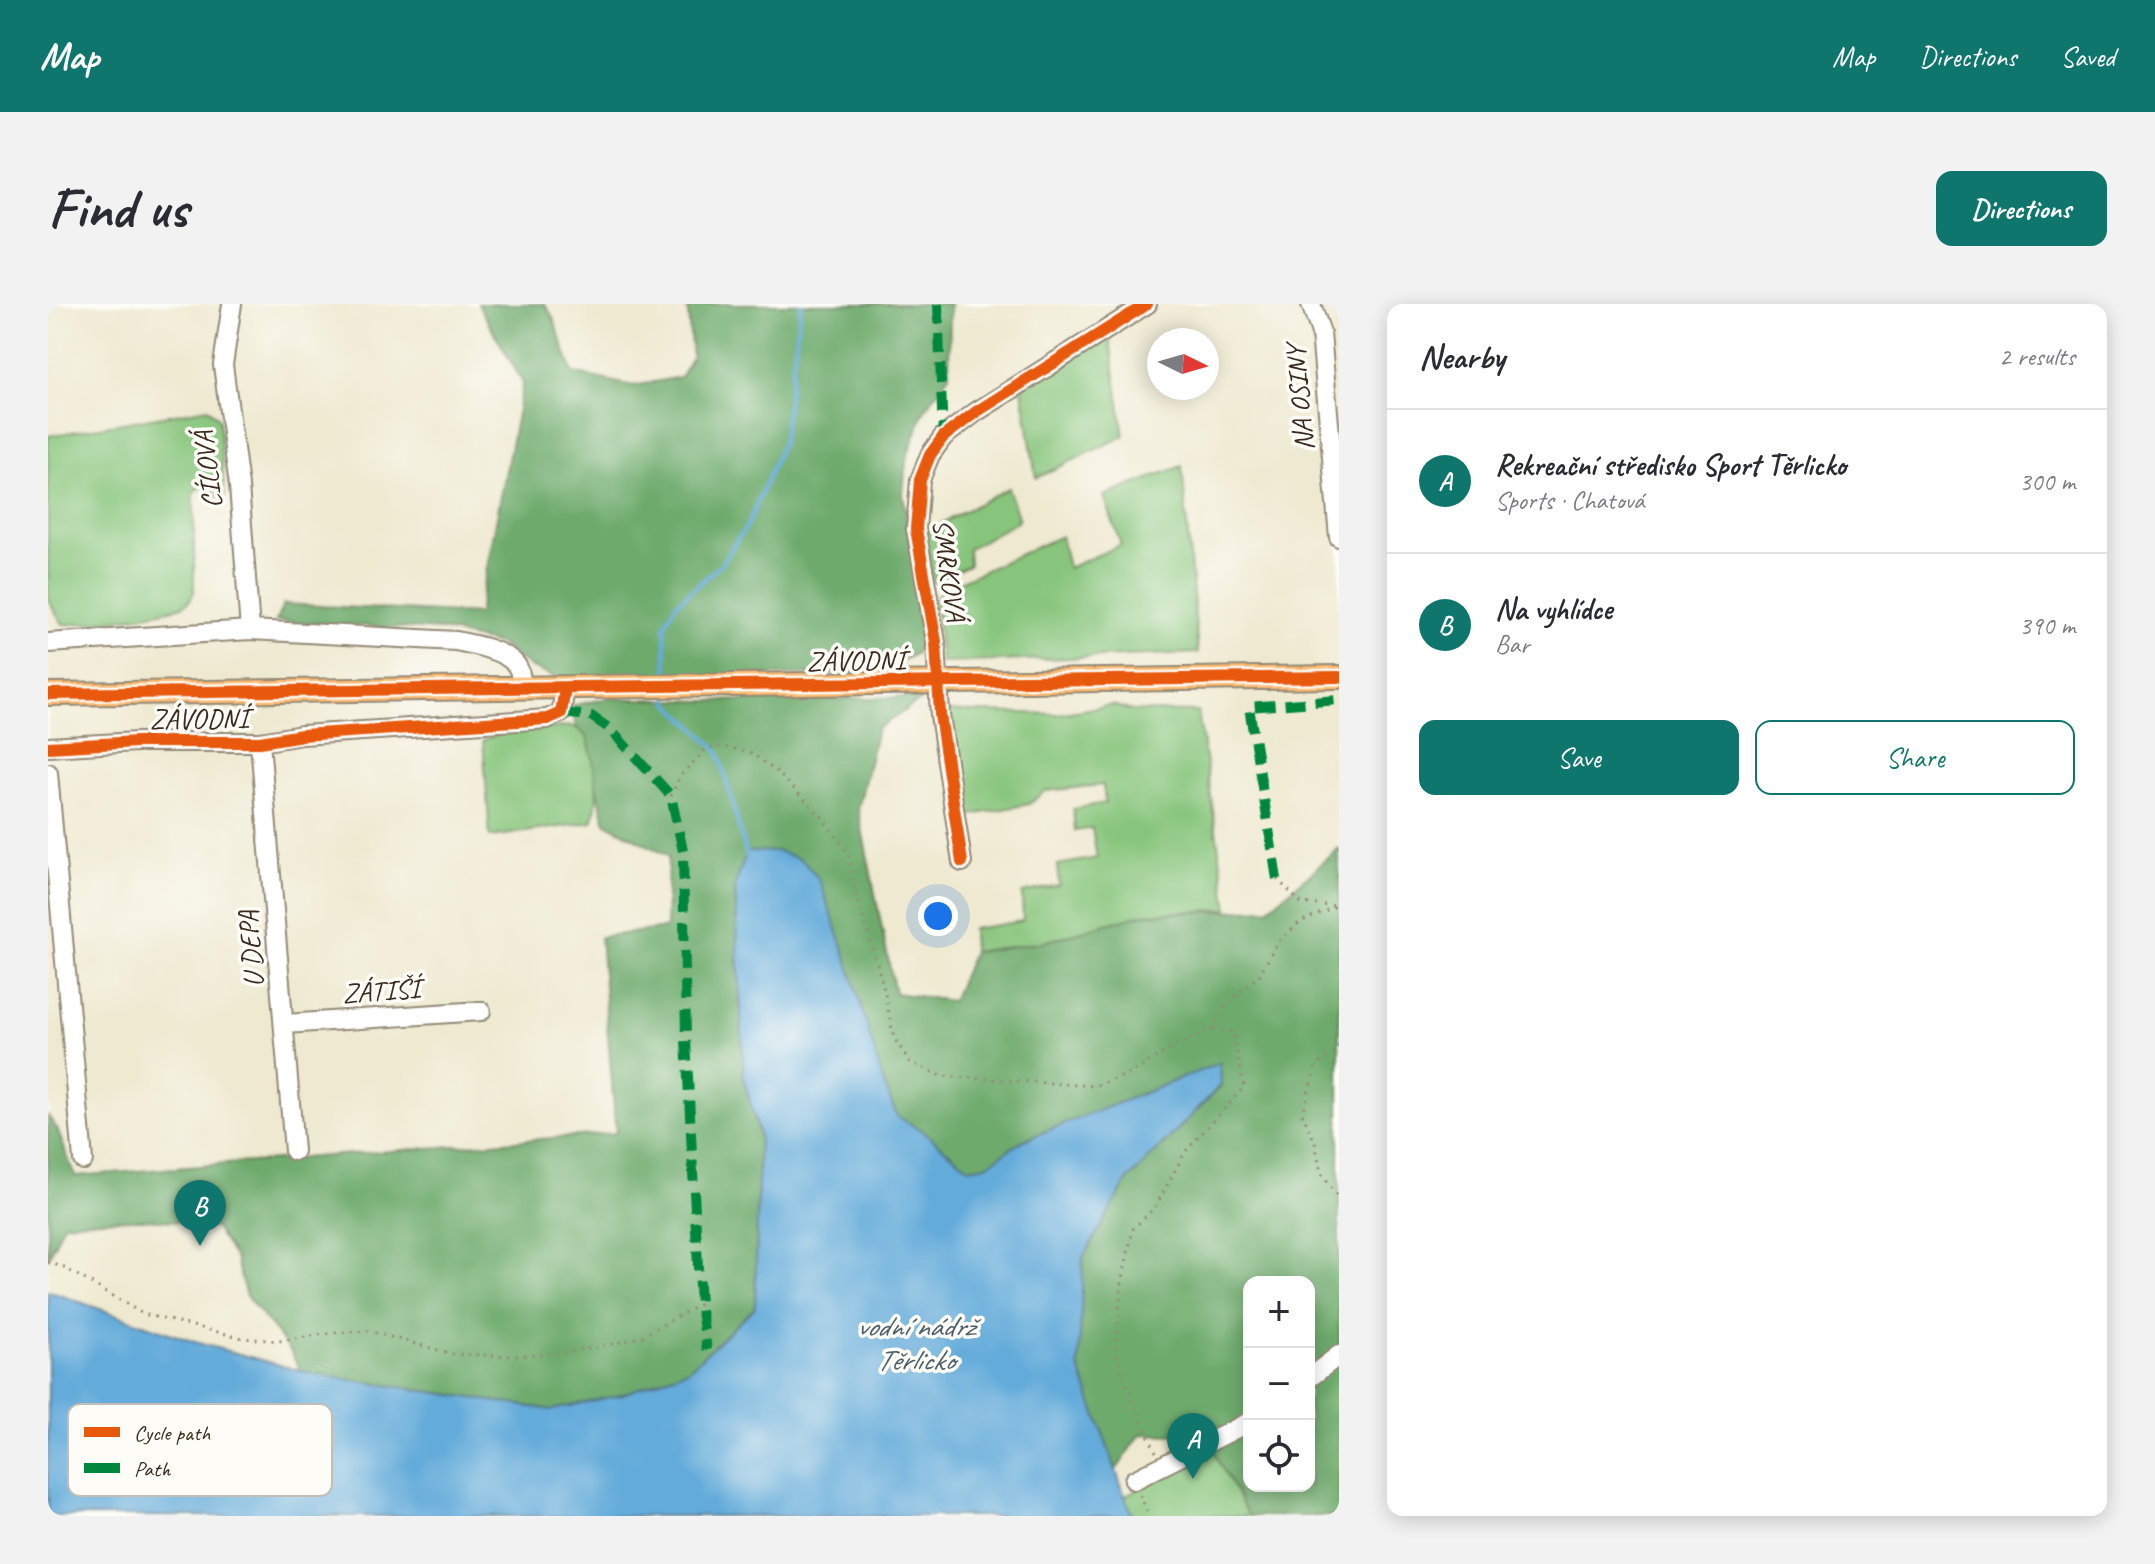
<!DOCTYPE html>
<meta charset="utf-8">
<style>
body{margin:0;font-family:Caveat,sans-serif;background:#f2f2f3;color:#2b2b33}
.controls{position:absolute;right:24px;bottom:24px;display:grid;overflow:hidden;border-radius:16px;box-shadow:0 4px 20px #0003}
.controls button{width:72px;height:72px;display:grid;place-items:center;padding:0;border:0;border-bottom:2px solid #e1e1e2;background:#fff;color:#2b2b33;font:40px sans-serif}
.compass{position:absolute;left:1099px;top:24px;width:72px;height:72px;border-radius:50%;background:#fff;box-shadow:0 4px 20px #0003;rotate:95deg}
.you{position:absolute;left:890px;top:612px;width:28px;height:28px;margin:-20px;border:6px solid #fff;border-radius:50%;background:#1a73e8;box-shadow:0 0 0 12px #1a73e833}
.badge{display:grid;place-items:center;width:52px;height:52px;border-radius:50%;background:#0f766e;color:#fff;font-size:26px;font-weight:700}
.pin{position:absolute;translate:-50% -66px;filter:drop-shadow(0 2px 4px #0008)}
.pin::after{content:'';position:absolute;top:42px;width:28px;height:24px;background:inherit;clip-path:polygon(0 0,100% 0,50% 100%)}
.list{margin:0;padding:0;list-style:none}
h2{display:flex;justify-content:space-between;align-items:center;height:104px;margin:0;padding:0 32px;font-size:34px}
h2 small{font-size:26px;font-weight:400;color:#7c7c81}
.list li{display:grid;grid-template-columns:52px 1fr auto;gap:24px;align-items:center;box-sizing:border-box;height:144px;padding:0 32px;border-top:2px solid #e1e1e2}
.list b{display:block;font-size:30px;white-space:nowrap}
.list p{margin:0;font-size:26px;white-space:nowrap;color:#7c7c81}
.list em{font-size:26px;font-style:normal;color:#7c7c81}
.actions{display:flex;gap:16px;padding:24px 32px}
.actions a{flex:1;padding:18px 0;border:2px solid #0f766e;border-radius:16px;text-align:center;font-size:28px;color:#0f766e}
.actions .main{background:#0f766e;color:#fff}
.icon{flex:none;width:44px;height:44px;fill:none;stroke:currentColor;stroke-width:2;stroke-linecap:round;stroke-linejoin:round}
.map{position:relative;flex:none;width:1291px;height:1212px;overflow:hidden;border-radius:16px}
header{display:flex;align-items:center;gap:48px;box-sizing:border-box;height:112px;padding:0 40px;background:#0f766e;color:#fff}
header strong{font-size:38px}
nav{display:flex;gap:44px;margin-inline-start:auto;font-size:28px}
.intro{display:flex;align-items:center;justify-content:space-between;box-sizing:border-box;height:192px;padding:0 48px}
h1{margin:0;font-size:56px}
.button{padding:20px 36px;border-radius:16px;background:#0f766e;color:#fff;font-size:28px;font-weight:700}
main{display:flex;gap:48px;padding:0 48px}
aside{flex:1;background:#fff;border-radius:16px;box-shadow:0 4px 20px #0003}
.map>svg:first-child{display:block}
.green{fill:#87c57c;stroke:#61784d;stroke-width:2}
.forest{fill:#6daa6c;stroke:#546a45;stroke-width:2;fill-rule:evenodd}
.water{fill:#63abda;stroke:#4f6a7c;stroke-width:2}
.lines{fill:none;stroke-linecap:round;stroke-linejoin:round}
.stream{stroke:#63abda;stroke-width:4}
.minor-casing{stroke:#948a77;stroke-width:22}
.major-casing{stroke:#948a77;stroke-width:26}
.path{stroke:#948a77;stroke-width:3;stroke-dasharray:2 6;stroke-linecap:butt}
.minor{stroke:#fff;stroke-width:18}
.major{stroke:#ffbb71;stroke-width:22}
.quiet{stroke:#00873e;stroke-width:10;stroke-dasharray:20 10;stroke-linecap:butt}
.cycleway-casing{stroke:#fdfcf7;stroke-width:17}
.cycleway{stroke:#e8590c;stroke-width:12}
.labels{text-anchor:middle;stroke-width:7;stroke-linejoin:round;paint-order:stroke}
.street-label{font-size:28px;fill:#3b2a1e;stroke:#fdfcf7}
.water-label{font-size:30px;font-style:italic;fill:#4b5e69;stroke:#fdfcf7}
.key{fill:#fdfcf7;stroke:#c3bdb6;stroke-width:2}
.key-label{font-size:22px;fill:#3b2a1e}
</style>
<header>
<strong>Map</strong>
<nav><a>Map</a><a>Directions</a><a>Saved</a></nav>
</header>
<div class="intro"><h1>Find us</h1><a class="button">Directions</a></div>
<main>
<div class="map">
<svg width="1291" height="1212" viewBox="0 0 1291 1212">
<rect width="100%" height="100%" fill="#fdfcf7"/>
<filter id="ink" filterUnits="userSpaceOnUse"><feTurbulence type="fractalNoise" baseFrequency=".0125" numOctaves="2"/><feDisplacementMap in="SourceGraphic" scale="16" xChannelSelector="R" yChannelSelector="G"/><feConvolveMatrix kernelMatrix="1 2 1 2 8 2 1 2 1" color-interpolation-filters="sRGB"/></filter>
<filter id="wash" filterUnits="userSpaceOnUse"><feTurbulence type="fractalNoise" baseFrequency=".006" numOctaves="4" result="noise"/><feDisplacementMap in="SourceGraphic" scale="32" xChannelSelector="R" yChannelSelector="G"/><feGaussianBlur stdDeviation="1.8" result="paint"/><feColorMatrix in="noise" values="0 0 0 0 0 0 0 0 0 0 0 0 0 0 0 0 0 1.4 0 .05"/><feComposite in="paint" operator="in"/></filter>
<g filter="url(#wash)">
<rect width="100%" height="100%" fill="#eee9d0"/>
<!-- green -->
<g class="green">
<polygon points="1061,30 1076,132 988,174 974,84"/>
<path d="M160,104L171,115L177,192L171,194L157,182L146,187V288C143,294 141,299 134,302C118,309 32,322 15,320L0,296V132Z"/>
<polygon points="1134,162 1150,349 893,359 887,295 895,285 1013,232 1020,264 1073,241 1056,192"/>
<polygon points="960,184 971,216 920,245 921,261 885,278 875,229"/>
<polygon points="1064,401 1084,407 1150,408 1180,605 1094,610 996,638 925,648 924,625 975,617 974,589 1011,581 1009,561 1049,554 1044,524 1027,527 1025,505 1057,499 1055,481 997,487 981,500 913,513 897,407 1010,410"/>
<path d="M523,422C530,425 536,426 539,433C549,453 552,498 544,518L442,533L435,436L456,429Z"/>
<polygon points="1165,1146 1201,1212 1084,1212 1076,1192"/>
</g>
<!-- forest -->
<g class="forest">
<polygon points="430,0 496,0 504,11 525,69 586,82 632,73 644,53 639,0 902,0 901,71 876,107 858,156 855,191 875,308 873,336 867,350 828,370 508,374 482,363 454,341 393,326 228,317 235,300 430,310 475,79"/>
<path d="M878,393L829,425L810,505L847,689L904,697L925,648L996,638L1094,610L1220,605L1291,545V1212H1201L1170,1157L1159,1132L1093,1130L1068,1166L1030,1062L1035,953L1079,877L1173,782L1172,759L976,836L938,862L921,864L876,828L849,812L836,780L687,581L696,776L711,833L707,1003L640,1066L572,1091L504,1106L270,1071L252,1066L243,1047L198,992L187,954L167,924C114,912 70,914 16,919L0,955V812L9,825L27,872L568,829L552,633L618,624L620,552L558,519L549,488L545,456L539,433L529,424L522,402L560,394L656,397ZM1201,978H1261V1182H1201Z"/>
</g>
<!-- water -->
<polygon class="water" points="730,547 753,555 771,575 800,657 836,780 849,812 876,828 921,864 938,861 976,836 1172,759 1173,781 1079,877 1035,953 1031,1062 1084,1212 0,1212 0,987 150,1039 270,1071 504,1106 572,1091 640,1066 707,1003 711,833 696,776 687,581 699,548"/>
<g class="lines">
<!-- stream -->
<g class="stream">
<polyline points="619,374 617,322 627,301 672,261 700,220 734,139 753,0"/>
<polyline points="620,391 621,399 670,446 699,553"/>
</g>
</g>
</g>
<g filter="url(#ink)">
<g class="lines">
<!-- minor casing -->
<g class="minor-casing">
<g id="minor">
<polyline points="184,0 175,61 191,182 202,326"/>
<polyline points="1263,0 1273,29 1291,233"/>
<path d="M0,339L202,326L408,337C424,340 462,347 470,364C473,369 473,378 474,384"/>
<polyline points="212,438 246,847"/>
<polyline points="0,443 89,438 212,438 254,431 499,415 513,409 517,384"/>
<polyline points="0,469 35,856"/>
<polyline points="914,558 892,411 888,338 868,225 872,176 882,151 895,133 928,108 1099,0"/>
<polyline points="237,720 433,707"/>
<polyline points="1261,1074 1291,1051"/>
<polyline points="1086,1176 1201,1118"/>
</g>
</g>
<!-- major casing -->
<g class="major-casing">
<polyline id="major" points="0,390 1291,373"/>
</g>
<!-- path -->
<g class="path">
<polyline points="623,492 632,472 658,445 673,442 703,449 729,468 775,514 800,549 808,589 835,681 846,734 862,758 893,772 1046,782 1082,770 1118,747 1164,724 1180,699 1211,671 1231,637 1252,618 1288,602"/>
<polyline points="1229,575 1253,599 1288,602 1291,605"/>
<polyline points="1291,742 1268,762 1254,809 1267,838 1273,869 1291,896"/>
<polyline points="0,958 19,965 95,1010 195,1034 231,1037 283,1029 320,1027 405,1050 464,1052 514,1049 554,1042 591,1034 652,1000"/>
<polyline points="1108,1148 1085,1098 1067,1047 1074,978 1085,925 1108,902 1137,848 1196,783 1185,728 1164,724"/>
<polyline points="1092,1191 1101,1212"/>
</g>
<!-- minor -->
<use href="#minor" class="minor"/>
<!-- major -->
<use href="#major" class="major"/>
<!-- quiet -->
<g class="quiet">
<polyline points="890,0 895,133"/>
<polyline points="513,409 543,412 562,425 623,492 635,547 638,736 652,1000 659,1046"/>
<polyline points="1229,575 1201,403 1291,396"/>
</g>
<!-- cycleway casing -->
<g class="cycleway-casing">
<g id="cycleway">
<polyline points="0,390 1291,373"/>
<polyline points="0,443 89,438 212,438 254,431 499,415 513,409 517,384"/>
<polyline points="914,558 892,411 888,338 868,225 872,176 882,151 895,133 928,108 1099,0"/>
</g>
</g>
<!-- cycleway -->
<use href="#cycleway" class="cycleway"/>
</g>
</g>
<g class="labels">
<!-- street labels -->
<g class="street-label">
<text transform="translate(1251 94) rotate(-95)" y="10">NA OSINY</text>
<text transform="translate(159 166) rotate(-97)" y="10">CÍLOVÁ</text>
<text transform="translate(902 266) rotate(82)" y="10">SMRKOVÁ</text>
<text transform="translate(808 356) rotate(-1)" y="10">ZÁVODNÍ</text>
<text x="151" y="424">ZÁVODNÍ</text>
<text transform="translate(202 645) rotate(-95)" y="10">U DEPA</text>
<text transform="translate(333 686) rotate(-4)" y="10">ZÁTIŠÍ</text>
</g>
<!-- water labels -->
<g class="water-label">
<text x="867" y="1032">vodní nádrž<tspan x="867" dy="34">Těrlicko</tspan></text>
</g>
</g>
<!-- legend -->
<rect x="20" y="1100" width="264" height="92" rx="12" class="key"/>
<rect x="36" y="1123" width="36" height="10" fill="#e8590c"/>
<rect x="36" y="1159" width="36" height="10" fill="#00873e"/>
<g class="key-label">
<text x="86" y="1136">Cycle path</text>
<text x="86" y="1172">Path</text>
</g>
</svg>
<div class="controls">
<button>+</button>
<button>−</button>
<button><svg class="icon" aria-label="locate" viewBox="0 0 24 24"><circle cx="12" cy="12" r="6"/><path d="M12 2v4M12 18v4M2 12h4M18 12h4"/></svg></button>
</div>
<svg class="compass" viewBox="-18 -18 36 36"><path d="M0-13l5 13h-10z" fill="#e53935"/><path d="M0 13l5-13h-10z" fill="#7c7c81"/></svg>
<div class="you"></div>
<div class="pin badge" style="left:1145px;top:1175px">A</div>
<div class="pin badge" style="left:152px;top:942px">B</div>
</div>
<aside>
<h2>Nearby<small>2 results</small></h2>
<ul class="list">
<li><span class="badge">A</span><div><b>Rekreační středisko Sport Těrlicko</b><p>Sports · Chatová</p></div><em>300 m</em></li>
<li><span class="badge">B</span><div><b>Na vyhlídce</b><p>Bar</p></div><em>390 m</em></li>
</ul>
<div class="actions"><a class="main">Save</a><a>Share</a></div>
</aside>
</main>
